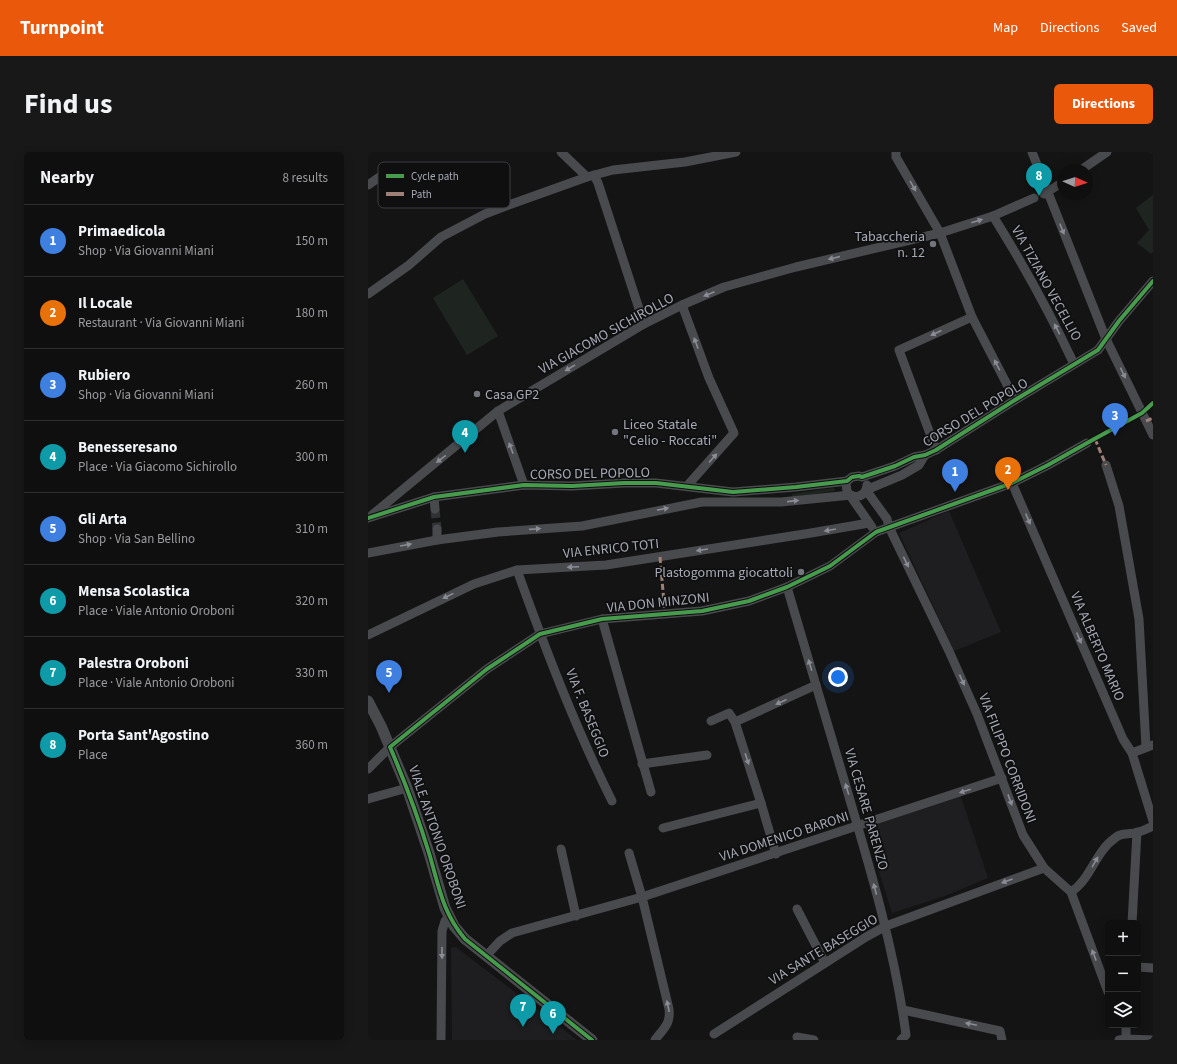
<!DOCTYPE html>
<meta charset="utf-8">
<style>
body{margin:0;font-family:"Source Sans 3",sans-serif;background:#181819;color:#f1f3f6}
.controls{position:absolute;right:12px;bottom:12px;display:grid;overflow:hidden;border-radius:6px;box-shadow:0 2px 10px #0003}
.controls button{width:36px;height:36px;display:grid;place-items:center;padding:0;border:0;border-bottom:1px solid #2f2f30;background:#0f0f10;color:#f1f3f6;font:20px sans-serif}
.compass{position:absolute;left:689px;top:12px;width:36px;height:36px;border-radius:50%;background:#0f0f10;box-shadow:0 2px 10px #0003;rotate:93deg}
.you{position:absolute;left:470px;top:525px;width:14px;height:14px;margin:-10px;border:3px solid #fff;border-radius:50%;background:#1a73e8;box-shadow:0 0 0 6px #1a73e833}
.badge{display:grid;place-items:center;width:26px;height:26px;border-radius:50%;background:#ea580c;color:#fff;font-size:13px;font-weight:700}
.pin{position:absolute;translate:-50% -33px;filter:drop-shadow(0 1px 2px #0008)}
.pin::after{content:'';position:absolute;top:21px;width:14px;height:12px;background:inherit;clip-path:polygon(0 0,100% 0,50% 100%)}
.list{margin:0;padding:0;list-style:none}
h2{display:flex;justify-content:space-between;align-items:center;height:52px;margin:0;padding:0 16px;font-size:17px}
h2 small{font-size:13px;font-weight:400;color:#9b9c9f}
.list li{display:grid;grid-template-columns:26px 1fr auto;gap:12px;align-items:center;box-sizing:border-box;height:72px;padding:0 16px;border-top:1px solid #2f2f30}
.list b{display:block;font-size:15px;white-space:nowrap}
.list p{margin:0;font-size:13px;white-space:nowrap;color:#9b9c9f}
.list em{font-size:13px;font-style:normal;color:#9b9c9f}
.icon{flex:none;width:22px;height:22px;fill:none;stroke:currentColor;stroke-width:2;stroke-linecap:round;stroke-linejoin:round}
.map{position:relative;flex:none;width:785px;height:888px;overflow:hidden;border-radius:6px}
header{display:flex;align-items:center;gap:24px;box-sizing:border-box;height:56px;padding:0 20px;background:#ea580c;color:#fff}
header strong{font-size:19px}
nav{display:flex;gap:22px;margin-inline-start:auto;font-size:14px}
.intro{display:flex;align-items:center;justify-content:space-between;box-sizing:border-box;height:96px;padding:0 24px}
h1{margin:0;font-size:28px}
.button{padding:10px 18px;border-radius:6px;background:#ea580c;color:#fff;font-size:14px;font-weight:700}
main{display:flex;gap:24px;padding:0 24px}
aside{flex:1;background:#0f0f10;border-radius:6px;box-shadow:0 2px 10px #0003}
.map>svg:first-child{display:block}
.built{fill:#1e1e20}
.green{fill:#1e2520}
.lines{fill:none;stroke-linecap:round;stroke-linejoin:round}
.minor-tunnel{stroke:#313235;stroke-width:9;stroke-dasharray:9 4.5;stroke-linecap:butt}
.minor{stroke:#494a4d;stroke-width:9}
.tertiary{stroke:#494a4d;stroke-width:11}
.quiet{stroke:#9e8076;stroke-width:3;stroke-dasharray:6 3;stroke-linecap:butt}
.cycleway-casing{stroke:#0f0f10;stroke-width:6}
.cycleway{stroke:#469c4c;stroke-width:4}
.oneway{fill:#8a8c96}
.poi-dot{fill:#73757d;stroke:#0f0f10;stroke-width:1.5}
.labels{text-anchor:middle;stroke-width:3.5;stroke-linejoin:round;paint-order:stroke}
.poi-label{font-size:14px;fill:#a6a9b5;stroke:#0f0f10;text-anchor:end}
.street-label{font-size:14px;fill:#a6a9b5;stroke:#0f0f10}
.key{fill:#0f0f10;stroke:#3c3d42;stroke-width:1}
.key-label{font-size:11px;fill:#a6a9b5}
</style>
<header>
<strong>Turnpoint</strong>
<nav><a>Map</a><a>Directions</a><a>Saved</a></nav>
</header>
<div class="intro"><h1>Find us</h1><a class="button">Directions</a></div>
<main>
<aside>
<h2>Nearby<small>8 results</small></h2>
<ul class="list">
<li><span class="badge" style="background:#3f7fe0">1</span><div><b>Primaedicola</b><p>Shop · Via Giovanni Miani</p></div><em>150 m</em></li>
<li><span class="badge" style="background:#e8710a">2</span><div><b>Il Locale</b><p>Restaurant · Via Giovanni Miani</p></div><em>180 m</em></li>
<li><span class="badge" style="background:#3f7fe0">3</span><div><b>Rubiero</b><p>Shop · Via Giovanni Miani</p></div><em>260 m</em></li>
<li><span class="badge" style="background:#0f9aa8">4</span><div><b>Benesseresano</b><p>Place · Via Giacomo Sichirollo</p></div><em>300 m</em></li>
<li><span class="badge" style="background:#3f7fe0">5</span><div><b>Gli Arta</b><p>Shop · Via San Bellino</p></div><em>310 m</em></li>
<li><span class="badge" style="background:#0f9aa8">6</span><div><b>Mensa Scolastica</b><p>Place · Viale Antonio Oroboni</p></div><em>320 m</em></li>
<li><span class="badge" style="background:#0f9aa8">7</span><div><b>Palestra Oroboni</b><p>Place · Viale Antonio Oroboni</p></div><em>330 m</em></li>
<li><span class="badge" style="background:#0f9aa8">8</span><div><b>Porta Sant'Agostino</b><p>Place</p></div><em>360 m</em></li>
</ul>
</aside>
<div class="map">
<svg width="785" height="888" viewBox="0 0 785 888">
<rect width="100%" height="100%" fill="#141415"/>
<!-- built -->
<g class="built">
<polygon points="581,359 633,480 586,499 531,381"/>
<polygon points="592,642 620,726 577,744 524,761 497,675"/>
<polygon points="88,795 152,844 209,888 84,888 83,796"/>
</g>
<!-- green -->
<g class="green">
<polygon points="785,43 785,100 783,102 769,91 781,78 768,56"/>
<polygon points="95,127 130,184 99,203 65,146"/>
<polygon points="466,336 467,339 424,345 424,342"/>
</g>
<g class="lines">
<!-- minor-tunnel -->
<polyline class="minor-tunnel" points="67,357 69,377"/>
<!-- minor -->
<g class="minor">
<polyline points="193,0 219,25"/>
<polyline points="528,0 528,5 572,81 604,165 647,248"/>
<polyline points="664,0 738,187 785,283"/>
<polyline points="713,18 739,0"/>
<polyline points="226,23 230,31 276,172"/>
<polyline points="0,33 26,15"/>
<polyline points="676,42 695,30"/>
<path d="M625,64C655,112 682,161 706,212"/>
<polyline points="0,142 41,113 73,85 117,62 138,54 219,25 245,18 317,10 368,0"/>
<polyline points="314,153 341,226 366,281 319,334"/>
<polyline points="130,259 156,333"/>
<polyline points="568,298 531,198 604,165"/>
<polyline points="738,313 751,354 771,467 778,595"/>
<polyline points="479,329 478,332 479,339 504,375"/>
<polyline points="644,331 755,587 764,601 785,669"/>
<polyline points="499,333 498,338 519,367 521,375 581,499 609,562 655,683 676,716 703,740 740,840"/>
<polyline points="66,345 67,357"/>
<polyline points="4,363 130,259 276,172 314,153 356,135 428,115 572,81 625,64 666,46"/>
<polyline points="0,366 66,345 156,333 204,334 256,331 288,331 365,340 428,335 479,329 484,325 491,324 494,325 527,314 546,305 557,303 568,298 647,248 730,198 751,169 785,129"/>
<polyline points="69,377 69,388"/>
<path d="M0,401L69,388L130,380L214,374L334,350H413L483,343C489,346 495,344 498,338L534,323L551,313L557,303"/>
<path d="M149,418C177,496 207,575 244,649"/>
<path d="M419,435C439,503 459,570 479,638C503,719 527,800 538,883L533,888"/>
<polyline points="234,467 283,640"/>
<polyline points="0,483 106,432 149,418 238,413 443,381 501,371"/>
<polyline points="343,569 361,561 367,570 393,651"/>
<polyline points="367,570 448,533"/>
<polyline points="764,601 785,593"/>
<polyline points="274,612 339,603"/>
<polyline points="0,617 22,595 119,517 172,482 234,467 334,459 381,449 419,435 462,414 508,380 644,331 680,313 719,291"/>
<polyline points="0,647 39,636"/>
<polyline points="295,676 393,651 408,702"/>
<polyline points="193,697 208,764"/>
<path d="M261,701L274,745L301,857C303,872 295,877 287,888"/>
<path d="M703,740C723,727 727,700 747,686C752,681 761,682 768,681C774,679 779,677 785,674"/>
<polyline points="429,757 457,811"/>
<polyline points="764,771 769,680"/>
<polyline points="118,804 132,789 144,781 274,745 634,626"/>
<polyline points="770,815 785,816"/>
<polyline points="535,858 632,879 634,888"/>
<polyline points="346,882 498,785 518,774 676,716"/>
<polyline points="429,885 446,888"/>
<polyline points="73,888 74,779 77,769 81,764"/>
<polyline points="751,888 758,887 785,888"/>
<polyline points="758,888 758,873"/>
</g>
<!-- tertiary -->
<polyline class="tertiary" points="0,549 13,574 39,636 61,701 77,756 86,774 97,787 224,888"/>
<!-- quiet -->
<g class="quiet">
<polyline points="778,269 785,266"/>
<polyline points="727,287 738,313"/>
<polyline points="292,405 297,462"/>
</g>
<!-- cycleway casing -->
<g class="cycleway-casing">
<g id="cycleway">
<polyline points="0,366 66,345 156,333 204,334 256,331 288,331 365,340 428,335 479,329 484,325 491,324 494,325 527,314 546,305 557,303 568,298 647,248 730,198 751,169 785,129"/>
<path d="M224,888L97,787C74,760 71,734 61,701C50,665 37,630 22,595L119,517L172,482L234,467L334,459L381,449L419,435L462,414L508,380L644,331L680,313L719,291L774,261L785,251"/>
</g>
</g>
<!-- cycleway -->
<use href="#cycleway" class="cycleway"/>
</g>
<!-- one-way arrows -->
<defs><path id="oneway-solid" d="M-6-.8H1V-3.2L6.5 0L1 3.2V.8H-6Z"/></defs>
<g class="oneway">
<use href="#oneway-solid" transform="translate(545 34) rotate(60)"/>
<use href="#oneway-solid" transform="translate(609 69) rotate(-18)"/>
<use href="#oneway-solid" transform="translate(694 77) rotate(68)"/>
<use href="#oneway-solid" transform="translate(466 106) rotate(167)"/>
<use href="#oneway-solid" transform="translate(341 142) rotate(157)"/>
<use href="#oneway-solid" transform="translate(689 177) rotate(-118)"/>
<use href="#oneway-solid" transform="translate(568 181) rotate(156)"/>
<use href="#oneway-solid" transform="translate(328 191) rotate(-110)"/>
<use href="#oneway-solid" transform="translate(629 213) rotate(-118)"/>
<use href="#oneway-solid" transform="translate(202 216) rotate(149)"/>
<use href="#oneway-solid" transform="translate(755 221) rotate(64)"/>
<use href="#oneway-solid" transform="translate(143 296) rotate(-110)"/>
<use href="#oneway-solid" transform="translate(345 306) rotate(-48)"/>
<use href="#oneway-solid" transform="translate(73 307) rotate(143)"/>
<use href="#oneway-solid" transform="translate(425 349) rotate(-6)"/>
<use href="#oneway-solid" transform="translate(295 357) rotate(-11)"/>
<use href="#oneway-solid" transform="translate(660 367) rotate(67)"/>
<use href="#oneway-solid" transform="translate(167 377) rotate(-4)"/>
<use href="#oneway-solid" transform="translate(462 378) rotate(170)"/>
<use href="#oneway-solid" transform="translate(38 393) rotate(-10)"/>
<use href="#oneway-solid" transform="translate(334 398) rotate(171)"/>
<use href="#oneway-solid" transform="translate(538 410) rotate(64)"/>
<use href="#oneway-solid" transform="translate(205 415) rotate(177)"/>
<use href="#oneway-solid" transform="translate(80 444) rotate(154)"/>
<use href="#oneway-solid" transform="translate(711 486) rotate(67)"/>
<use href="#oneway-solid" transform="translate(442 513) rotate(-107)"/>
<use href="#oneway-solid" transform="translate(594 528) rotate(65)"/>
<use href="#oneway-solid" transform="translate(413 550) rotate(156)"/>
<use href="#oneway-solid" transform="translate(379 607) rotate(72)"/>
<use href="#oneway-solid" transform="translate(479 637) rotate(-107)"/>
<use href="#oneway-solid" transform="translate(597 639) rotate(162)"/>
<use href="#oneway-solid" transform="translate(642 648) rotate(70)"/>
<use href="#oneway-solid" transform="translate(727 710) rotate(-60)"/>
<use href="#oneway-solid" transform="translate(639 729) rotate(160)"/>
<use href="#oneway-solid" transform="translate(507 737) rotate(-105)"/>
<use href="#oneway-solid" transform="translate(74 801) rotate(90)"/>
<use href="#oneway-solid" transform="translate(726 803) rotate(-111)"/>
<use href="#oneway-solid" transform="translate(300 854) rotate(-102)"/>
<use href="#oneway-solid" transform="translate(603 872) rotate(-168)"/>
</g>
<!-- markers -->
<g class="poi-dot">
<circle cx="565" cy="92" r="4"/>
<circle cx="109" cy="242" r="4"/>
<circle cx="247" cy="280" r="4"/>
<circle cx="433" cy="420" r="4"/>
</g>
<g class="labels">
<!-- poi labels -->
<g class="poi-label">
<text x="557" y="89">Tabaccheria<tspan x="557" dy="16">n. 12</tspan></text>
<text x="117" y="247" text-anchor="start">Casa GP2</text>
<text x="255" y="277" text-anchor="start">Liceo Statale<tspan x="255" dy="16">"Celio - Roccati"</tspan></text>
<text x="425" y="425">Plastogomma giocattoli</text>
</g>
<!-- street labels -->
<g class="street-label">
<text transform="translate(679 131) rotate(61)" y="5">VIA TIZIANO VECELLIO</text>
<text transform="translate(238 181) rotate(-29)" y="5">VIA GIACOMO SICHIROLLO</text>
<text transform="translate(607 260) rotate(-31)" y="5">CORSO DEL POPOLO</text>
<text transform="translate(222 321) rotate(-1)" y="5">CORSO DEL POPOLO</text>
<text transform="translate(243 396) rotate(-6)" y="5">VIA ENRICO TOTI</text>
<text transform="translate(290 450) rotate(-6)" y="5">VIA DON MINZONI</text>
<text transform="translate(730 494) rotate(67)" y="5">VIA ALBERTO MARIO</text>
<text transform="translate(220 561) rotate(68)" y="5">VIA F. BASEGGIO</text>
<text transform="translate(640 606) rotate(69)" y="5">VIA FILIPPO CORRIDONI</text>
<text transform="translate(499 657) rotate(74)" y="5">VIA CESARE PARENZO</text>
<text transform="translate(416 684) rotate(-18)" y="5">VIA DOMENICO BARONI</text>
<text transform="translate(70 685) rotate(71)" y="5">VIALE ANTONIO OROBONI</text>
<text transform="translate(455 797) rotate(-31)" y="5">VIA SANTE BASEGGIO</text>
</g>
</g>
<!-- legend -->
<rect x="10" y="10" width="132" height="46" rx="6" class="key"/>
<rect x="18" y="22" width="18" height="4" fill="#469c4c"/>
<rect x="18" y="40" width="18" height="4" fill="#9e8076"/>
<g class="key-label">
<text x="43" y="28">Cycle path</text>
<text x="43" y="46">Path</text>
</g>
</svg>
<div class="controls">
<button>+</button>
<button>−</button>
<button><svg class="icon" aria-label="layers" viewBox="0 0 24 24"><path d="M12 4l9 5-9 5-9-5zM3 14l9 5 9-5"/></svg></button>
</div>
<svg class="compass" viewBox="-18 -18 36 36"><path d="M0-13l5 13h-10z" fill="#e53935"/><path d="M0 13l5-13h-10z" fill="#9b9c9f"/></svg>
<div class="you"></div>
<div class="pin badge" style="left:587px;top:340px;background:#3f7fe0">1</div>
<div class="pin badge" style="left:640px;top:338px;background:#e8710a">2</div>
<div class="pin badge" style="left:747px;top:284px;background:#3f7fe0">3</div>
<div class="pin badge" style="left:97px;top:301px;background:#0f9aa8">4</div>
<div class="pin badge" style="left:21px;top:541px;background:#3f7fe0">5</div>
<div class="pin badge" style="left:185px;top:882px;background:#0f9aa8">6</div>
<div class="pin badge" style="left:155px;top:875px;background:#0f9aa8">7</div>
<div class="pin badge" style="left:671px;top:44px;background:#0f9aa8">8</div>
</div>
</main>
